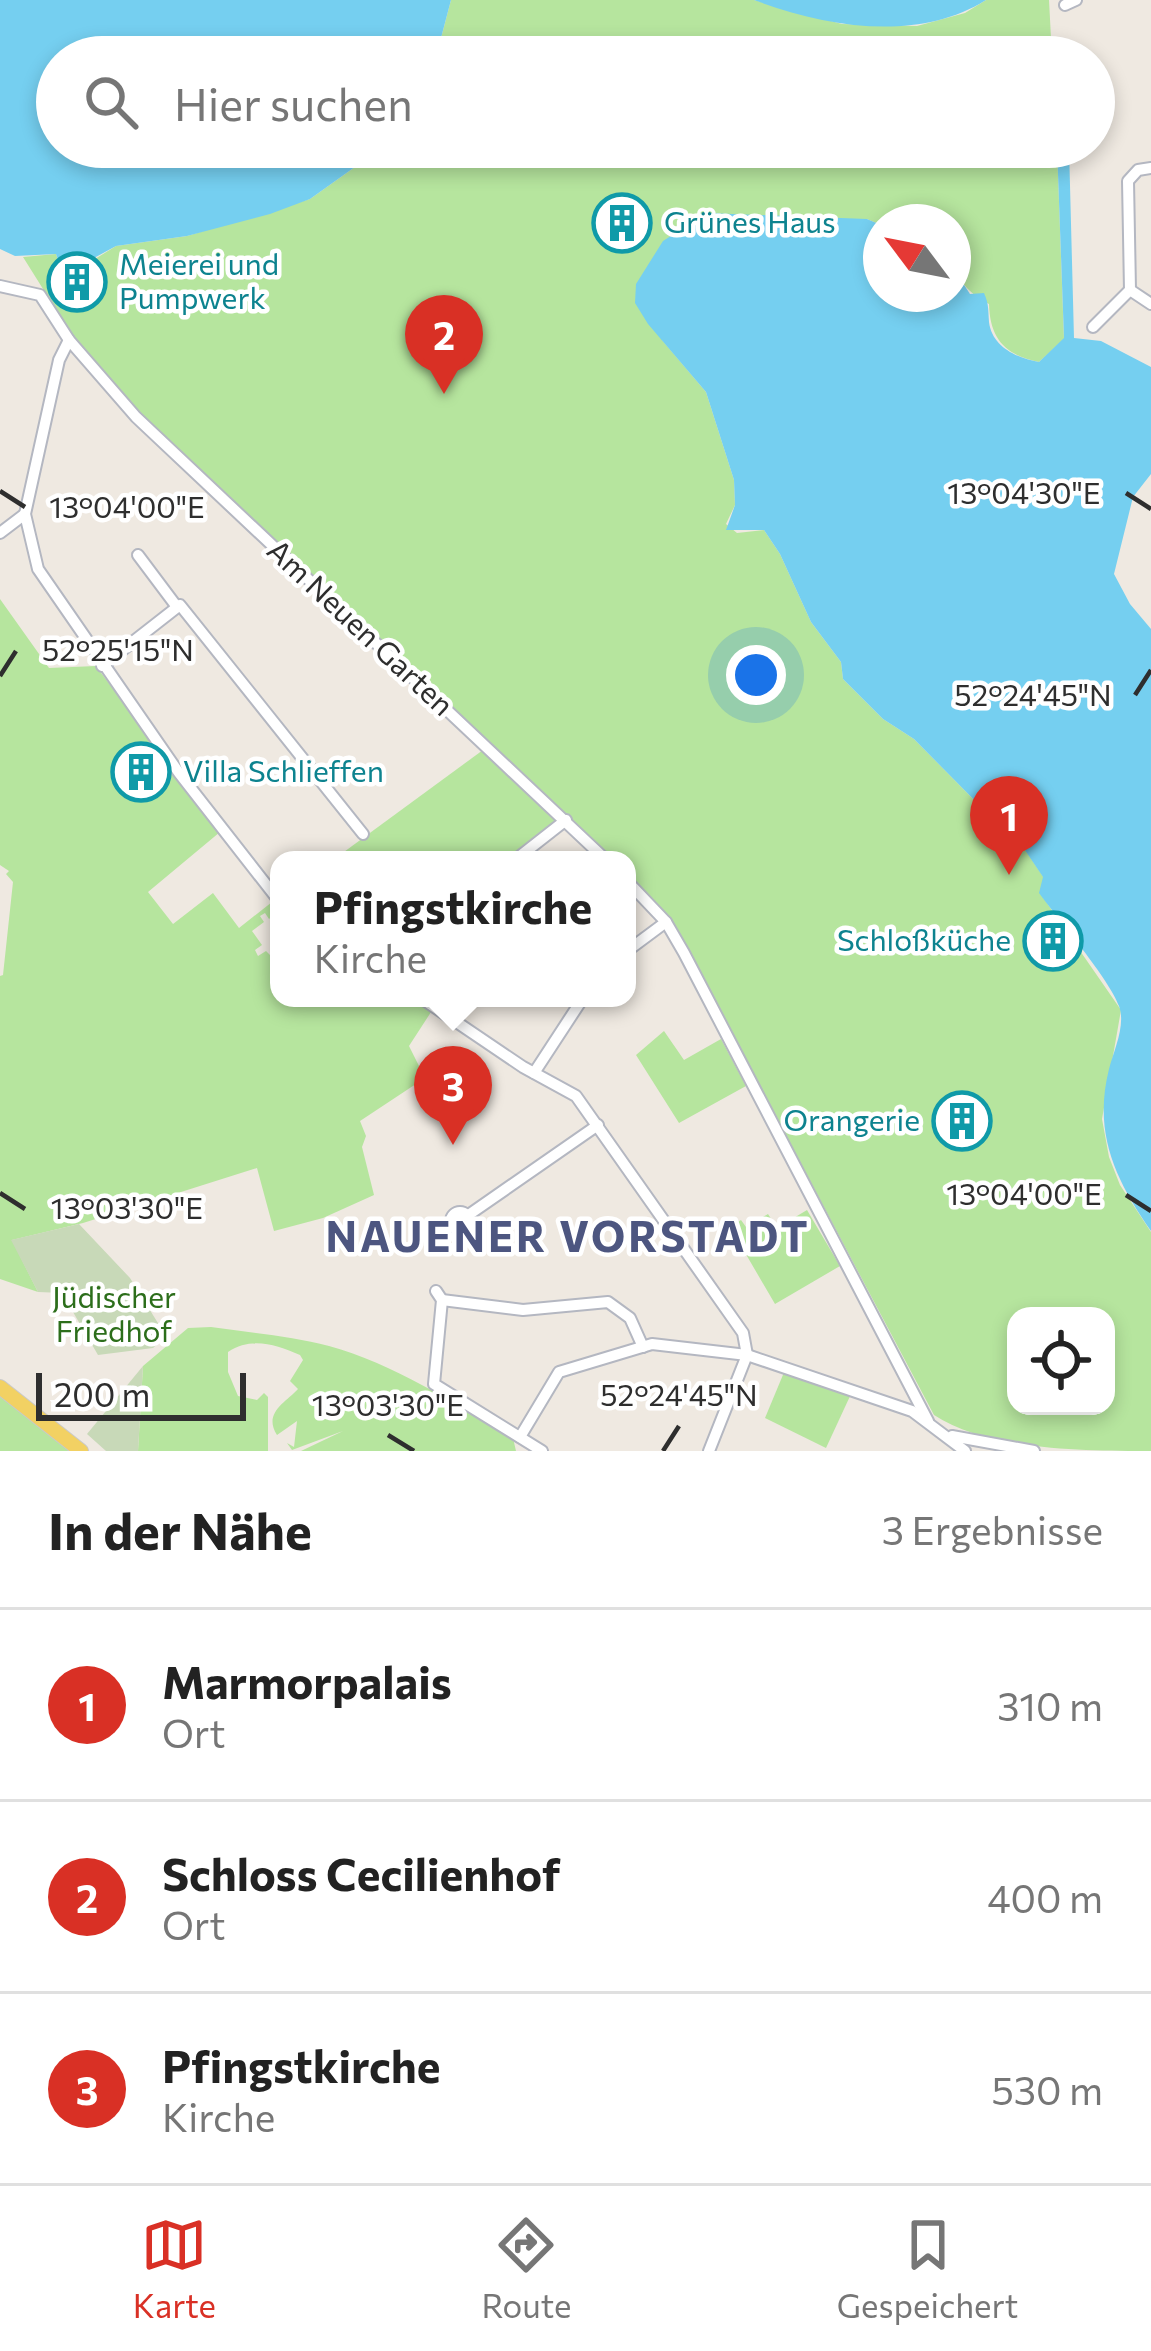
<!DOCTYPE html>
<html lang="de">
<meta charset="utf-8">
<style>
body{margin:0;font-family:Commissioner,sans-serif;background:#f6f6f6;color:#222}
.controls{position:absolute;right:36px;bottom:36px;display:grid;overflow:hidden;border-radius:24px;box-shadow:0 6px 18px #0003}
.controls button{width:108px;height:108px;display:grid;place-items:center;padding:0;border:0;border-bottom:3px solid #e0e0e0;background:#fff;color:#222;font:60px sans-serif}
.compass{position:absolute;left:863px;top:204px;width:108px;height:108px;border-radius:50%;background:#fff;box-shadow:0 6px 18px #0003;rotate:302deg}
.scale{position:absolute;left:36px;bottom:30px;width:210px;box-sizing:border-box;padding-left:12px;border:6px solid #2e2e2e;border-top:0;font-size:33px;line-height:42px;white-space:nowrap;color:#2e2e2e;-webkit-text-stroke:9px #fff;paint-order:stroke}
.you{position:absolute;left:756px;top:675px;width:42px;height:42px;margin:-30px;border:9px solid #fff;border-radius:50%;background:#1a73e8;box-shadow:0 0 0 18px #1a73e833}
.badge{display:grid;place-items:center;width:78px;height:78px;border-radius:50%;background:#d93025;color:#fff;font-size:39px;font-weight:700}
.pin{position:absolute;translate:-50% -99px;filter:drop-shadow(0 3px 6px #0008)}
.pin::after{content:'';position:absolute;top:63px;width:42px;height:36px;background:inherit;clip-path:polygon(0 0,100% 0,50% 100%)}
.popup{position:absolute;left:270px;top:851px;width:366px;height:156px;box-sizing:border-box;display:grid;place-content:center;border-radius:24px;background:#fff;filter:drop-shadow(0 3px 9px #0005);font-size:39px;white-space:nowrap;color:#767676}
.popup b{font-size:45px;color:#222}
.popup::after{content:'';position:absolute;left:50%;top:100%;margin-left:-24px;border:24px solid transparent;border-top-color:#fff}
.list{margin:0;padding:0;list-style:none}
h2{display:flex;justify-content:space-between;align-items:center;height:156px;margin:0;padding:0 48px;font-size:51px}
h2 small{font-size:39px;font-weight:400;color:#767676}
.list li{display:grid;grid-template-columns:78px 1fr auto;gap:36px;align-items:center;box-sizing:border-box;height:192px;padding:0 48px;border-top:3px solid #e0e0e0}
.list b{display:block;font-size:45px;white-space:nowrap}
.list p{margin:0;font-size:39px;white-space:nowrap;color:#767676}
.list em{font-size:39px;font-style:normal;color:#767676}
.icon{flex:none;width:66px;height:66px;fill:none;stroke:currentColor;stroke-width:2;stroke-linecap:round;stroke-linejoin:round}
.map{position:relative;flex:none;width:1151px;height:1451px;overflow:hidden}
.search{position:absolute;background:#fff;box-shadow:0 6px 18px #0003;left:36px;right:36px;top:36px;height:132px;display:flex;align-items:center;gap:30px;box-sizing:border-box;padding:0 42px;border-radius:66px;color:#767676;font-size:45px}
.sheet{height:732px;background:#fff}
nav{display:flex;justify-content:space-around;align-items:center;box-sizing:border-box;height:168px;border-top:3px solid #e0e0e0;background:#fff;font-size:33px;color:#767676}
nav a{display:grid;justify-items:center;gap:6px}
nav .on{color:#d93025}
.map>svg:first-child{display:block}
.green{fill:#b6e59e;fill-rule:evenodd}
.cemetery{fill:#c8d9b8}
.water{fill:#75cff0}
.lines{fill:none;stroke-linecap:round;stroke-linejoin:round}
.minor-casing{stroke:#b4b7c1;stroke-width:14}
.major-casing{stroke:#c9c9c9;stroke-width:16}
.minor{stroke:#fff;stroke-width:10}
.major{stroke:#f2d163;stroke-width:14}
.ticks{fill:none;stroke:#2e2e2e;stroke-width:4.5}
.labels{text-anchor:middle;stroke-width:9;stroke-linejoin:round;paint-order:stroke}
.culture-label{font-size:30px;fill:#0d838f;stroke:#fff;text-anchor:start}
.street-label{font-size:30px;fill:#2e2e2e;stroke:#fff}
.park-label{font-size:30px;fill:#2c6e1b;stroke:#fff}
.district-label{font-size:42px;font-weight:bold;letter-spacing:3px;fill:#4d5680;stroke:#fff}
.ticks-label{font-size:30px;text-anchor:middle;fill:#2e2e2e;stroke:#fff;stroke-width:9;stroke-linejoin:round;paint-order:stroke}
</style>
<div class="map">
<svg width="1151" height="1451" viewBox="0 0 1151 1451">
<rect width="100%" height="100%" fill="#efe9e1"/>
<!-- green -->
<g class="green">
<polygon points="451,0 754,0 842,24 917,26 965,13 986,0 1049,0 1052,57 436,57"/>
<path d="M383,147H1057L1064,339L1039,362C1005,355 990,339 989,304C951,284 953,261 953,222L881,225L867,219L662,340L706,392L734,480L735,505L726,524L737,533L764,530L780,554L811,622L841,662L843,679L883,719L914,739L986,812L1002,815L1044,878L1040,893L1121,1010L1102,1119L1109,1157L1120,1185L1151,1232V1451C1086,1451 989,1451 934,1415L691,956L663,910L627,873V860H613L181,459L75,340L23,257L56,254L61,269L95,259L116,246L187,236L310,199ZM1016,1316H1106V1406H1016Z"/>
<polygon points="0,599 49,668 96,666 220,832 148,892 173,924 213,893 239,928 272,902 279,910 269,919 265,913 260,916 264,922 252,931 262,945 255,950 258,956 266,951 270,955 276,950 279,963 270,971 273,973 279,967 279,998 415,998 433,1009 409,1046 425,1078 360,1121 366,1136 362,1147 374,1195 323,1218 274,1231 257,1168 83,1223 12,1240 38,1292 0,1279 0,976 3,975 13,882 6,874 9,871 0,865"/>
<polygon points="483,750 548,809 556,823 509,860 333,860"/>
<polygon points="664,1031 684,1060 721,1039 746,1086 679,1123 636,1055"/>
<polygon points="807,1210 840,1266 775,1304 730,1227 741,1220 746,1227 768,1214 777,1228"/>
<path d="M211,1327C252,1333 292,1336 329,1346C394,1364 456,1404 513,1438L516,1451H301L343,1431L292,1450L287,1443L294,1447L297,1421L277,1435C263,1413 285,1403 298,1389L290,1381L303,1360L300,1355C276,1345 252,1336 228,1352V1372L238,1396L257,1400L264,1393L268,1397V1451H138L143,1366L188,1328Z"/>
<polygon points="785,1370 851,1394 826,1448 765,1418"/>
<polygon points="0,1387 81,1451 0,1451"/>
</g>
<!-- cemetery -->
<g class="cemetery">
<polygon points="79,1224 130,1278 166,1336 153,1348 98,1355 62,1293 38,1292 11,1240"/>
<polygon points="143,1366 138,1451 106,1451 87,1434"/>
</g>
<!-- water -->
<g class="water">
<polygon points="0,0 451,0 436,57 57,57 57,147 383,147 310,199 270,214 187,236 116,246 83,264 61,269 56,254 15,256 0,249"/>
<path d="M754,0H986C917,43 827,27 754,0Z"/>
<path d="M1057,147H1069L1074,338L1101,341L1151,367V474L1133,497L1114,574L1130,604L1151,629V1231C1115,1179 1093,1133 1109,1069C1114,1050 1126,1025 1119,1006C1110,980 1058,919 1039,893L1043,877L1002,816L986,812L914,739L883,719L843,679L841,662L811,622L780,554L764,530H726L735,505L734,480L706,392L648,324L635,303L636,284L663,241L707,213L867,219L881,225V294H953V268L970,294L984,293C989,304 988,310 989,322C992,347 1017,358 1039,362L1064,338Z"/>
</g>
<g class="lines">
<!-- minor casing -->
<g class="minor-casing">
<g id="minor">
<polyline points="1065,5 1076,0"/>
<polyline points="0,286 40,295 69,340 136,417 606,860"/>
<polyline points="1130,290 1128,181 1138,170 1151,168"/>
<polyline points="1130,290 1151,304"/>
<polyline points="1093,327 1130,290"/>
<polyline points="69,340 59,360 25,514 38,569 179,773 279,901"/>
<polyline points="0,533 25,514"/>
<polyline points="138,555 177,607"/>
<polyline points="102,666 180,605 363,834"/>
<polyline points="515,860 566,820"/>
<polyline points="627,881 666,922 684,953 928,1421"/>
<polyline points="627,951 666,922"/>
<polyline points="421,998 523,1067 576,1096 743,1333 747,1355 709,1451"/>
<polyline points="534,1073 583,998"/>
<circle cx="460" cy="1221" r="9"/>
<polyline points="467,1216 598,1125"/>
<polyline points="436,1291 442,1300 434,1384 542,1451"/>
<polyline points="442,1300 523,1310 608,1302 630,1318 643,1347"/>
<polyline points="952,1436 1034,1451"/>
<polyline points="520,1437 559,1372 652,1344 747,1355 912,1411 965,1451"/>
</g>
</g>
<!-- major casing -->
<g class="major-casing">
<polyline id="major" points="0,1387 81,1451"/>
</g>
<!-- minor -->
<use href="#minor" class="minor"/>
<!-- major -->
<use href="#major" class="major"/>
</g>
<!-- ticks -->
<path class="ticks" d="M0,491L25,507M1126,493L1151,509M0,676L16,651M1135,695L1151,670M0,1193L25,1209M1126,1195L1151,1211M388,1435L414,1451M663,1451L679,1426"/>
<!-- icons -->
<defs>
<g id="building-ring" transform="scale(3)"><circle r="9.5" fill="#fff" stroke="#0f9aa8" stroke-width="1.5"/><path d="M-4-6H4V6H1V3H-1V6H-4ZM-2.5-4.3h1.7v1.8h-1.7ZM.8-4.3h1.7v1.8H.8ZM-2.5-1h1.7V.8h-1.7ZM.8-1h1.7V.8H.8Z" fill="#0f9aa8"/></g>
</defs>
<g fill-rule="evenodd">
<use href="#building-ring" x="622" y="223"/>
<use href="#building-ring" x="77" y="282"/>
<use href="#building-ring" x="141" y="772"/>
<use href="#building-ring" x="1053" y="941"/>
<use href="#building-ring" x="962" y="1121"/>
</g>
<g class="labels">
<!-- culture labels -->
<g class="culture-label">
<text x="664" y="233">Grünes Haus</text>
<text x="119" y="275">Meierei und<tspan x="119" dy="34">Pumpwerk</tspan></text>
<text x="183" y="782">Villa Schlieffen</text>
<text x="1011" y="951" text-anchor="end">Schloßküche</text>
<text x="920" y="1131" text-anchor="end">Orangerie</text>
</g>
<!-- street labels -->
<g class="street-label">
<text transform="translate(360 628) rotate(43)" y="10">Am Neuen Garten</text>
</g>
<!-- park labels -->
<g class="park-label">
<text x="114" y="1308">Jüdischer<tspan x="114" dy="34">Friedhof</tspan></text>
</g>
<!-- district labels -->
<g class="district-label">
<text x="568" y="1252">NAUENER VORSTADT</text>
</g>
</g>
<g class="ticks-label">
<text x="1024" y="504">13°04'30"E</text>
<text x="127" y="518">13°04'00"E</text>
<text x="118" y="661">52°25'15"N</text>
<text x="1033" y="706">52°24'45"N</text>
<text x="1024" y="1205">13°04'00"E</text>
<text x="127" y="1219">13°03'30"E</text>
<text x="679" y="1406">52°24'45"N</text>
<text x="388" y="1416">13°03'30"E</text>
</g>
</svg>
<div class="controls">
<button><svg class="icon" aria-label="locate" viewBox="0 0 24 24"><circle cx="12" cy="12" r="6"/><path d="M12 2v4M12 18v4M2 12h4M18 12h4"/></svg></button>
</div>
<svg class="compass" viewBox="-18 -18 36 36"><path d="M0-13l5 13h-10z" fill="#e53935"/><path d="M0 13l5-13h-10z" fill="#767676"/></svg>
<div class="scale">200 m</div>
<div class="you"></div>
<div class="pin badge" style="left:1009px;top:875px">1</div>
<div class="pin badge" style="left:444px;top:394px">2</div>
<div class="pin badge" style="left:453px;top:1145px">3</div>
<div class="popup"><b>Pfingstkirche</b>Kirche</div>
<div class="search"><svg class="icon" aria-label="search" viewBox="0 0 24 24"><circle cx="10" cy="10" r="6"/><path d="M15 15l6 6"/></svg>Hier suchen</div>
</div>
<section class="sheet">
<h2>In der Nähe<small>3 Ergebnisse</small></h2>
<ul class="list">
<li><span class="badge">1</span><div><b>Marmorpalais</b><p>Ort</p></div><em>310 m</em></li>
<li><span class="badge">2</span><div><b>Schloss Cecilienhof</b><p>Ort</p></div><em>400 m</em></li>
<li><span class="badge">3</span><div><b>Pfingstkirche</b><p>Kirche</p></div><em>530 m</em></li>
</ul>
</section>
<nav>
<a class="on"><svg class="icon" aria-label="map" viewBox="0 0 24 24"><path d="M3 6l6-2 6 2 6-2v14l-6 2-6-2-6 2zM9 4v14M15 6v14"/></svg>Karte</a>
<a><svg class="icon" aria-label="directions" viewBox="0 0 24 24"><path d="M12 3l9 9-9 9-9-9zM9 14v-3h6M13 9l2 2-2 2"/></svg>Route</a>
<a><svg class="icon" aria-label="saved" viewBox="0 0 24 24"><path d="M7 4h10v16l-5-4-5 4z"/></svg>Gespeichert</a>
</nav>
